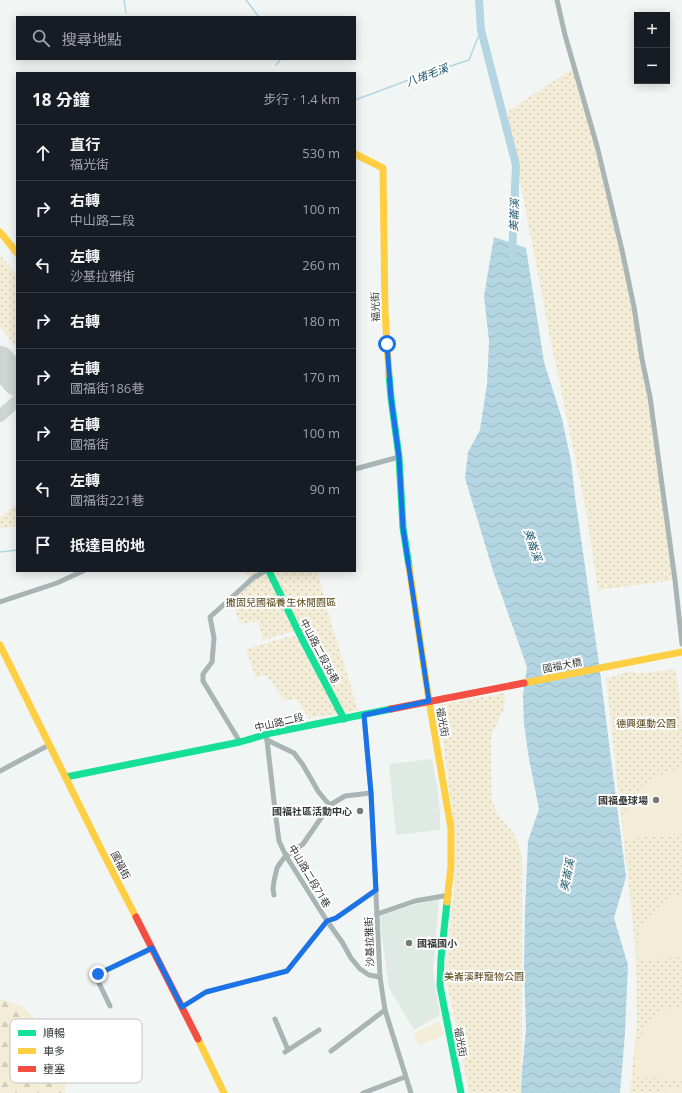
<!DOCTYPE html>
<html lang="zh-TW">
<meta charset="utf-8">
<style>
body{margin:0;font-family:"Open Sans","Noto Sans TC",sans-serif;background:#20242c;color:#f1f3f6}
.controls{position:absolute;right:12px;top:12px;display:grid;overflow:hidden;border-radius:0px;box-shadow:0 2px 10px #0003}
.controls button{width:36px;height:36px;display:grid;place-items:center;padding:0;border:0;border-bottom:1px solid #363941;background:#171b24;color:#f1f3f6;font:20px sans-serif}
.stop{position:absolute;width:12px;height:12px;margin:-9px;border:3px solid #1a73e8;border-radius:50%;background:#fff}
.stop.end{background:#1a73e8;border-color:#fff;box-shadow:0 1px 4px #0008}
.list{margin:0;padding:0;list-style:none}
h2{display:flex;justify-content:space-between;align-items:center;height:52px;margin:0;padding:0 16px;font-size:17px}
h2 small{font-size:13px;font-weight:400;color:#9ea1a6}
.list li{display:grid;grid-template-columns:26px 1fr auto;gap:12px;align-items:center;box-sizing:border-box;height:56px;padding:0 16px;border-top:1px solid #363941}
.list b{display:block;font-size:15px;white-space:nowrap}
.list p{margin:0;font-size:13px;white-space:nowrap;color:#9ea1a6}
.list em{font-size:13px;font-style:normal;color:#9ea1a6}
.icon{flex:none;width:22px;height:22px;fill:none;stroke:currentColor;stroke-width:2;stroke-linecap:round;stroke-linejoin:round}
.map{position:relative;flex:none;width:682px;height:1093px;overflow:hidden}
.search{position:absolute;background:#171b24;box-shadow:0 2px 10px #0003;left:16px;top:16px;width:340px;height:44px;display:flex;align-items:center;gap:10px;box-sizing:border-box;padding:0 14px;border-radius:0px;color:#9ea1a6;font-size:15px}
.panel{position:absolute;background:#171b24;box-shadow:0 2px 10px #0003;left:16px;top:72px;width:340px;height:500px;border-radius:0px}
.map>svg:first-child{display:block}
.built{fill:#e0eae4}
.grass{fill:url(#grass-dots)}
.forest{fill:url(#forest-firs)}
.pitch{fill:#f3ecd7}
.water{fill:url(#water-waves)}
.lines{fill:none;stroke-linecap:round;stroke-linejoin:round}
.stream{stroke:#b4d6e2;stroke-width:1.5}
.river{stroke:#b4d6e2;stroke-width:8}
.taxiway{stroke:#cdd4d2;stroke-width:12}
.runway{stroke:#cdd4d2;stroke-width:30}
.street{stroke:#a8b5b4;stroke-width:5}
.fast{stroke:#16e098;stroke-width:7}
.slow{stroke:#ffcf43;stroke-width:7}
.jam{stroke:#f24e42;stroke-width:7}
.route{stroke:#1a73e8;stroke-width:5}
.poi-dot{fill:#777a78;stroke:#fff;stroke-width:1.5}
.labels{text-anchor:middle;stroke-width:4;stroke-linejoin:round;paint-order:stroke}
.street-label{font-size:10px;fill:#353836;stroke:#fff}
.park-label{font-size:10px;fill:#564314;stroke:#fff}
.poi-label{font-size:10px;font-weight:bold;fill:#353836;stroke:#fff;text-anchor:end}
.water-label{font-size:11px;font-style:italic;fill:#1c576c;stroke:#fff}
.key{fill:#fff;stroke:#c2c3c3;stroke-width:1}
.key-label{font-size:11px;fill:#353836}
</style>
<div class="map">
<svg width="682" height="1093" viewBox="0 0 682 1093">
<defs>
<pattern id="grass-dots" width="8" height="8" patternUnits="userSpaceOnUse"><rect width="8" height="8" fill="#f3ecd7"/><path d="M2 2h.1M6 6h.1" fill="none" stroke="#d1cbb9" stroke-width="1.8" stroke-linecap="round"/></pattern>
<pattern id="forest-firs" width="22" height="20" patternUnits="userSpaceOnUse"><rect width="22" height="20" fill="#f3ecd7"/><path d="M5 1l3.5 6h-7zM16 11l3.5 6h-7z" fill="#d1cbb9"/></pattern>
<pattern id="water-waves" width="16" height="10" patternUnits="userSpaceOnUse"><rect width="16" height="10" fill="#b4d6e2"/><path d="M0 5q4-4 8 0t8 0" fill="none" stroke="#9bb8c2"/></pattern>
</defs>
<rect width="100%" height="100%" fill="#f1f5f3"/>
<!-- built -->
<g class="built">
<polygon points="432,758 438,794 440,815 440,830 396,835 389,764 432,759"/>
<polygon points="439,899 433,972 440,1015 414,1030 389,988 379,914"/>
</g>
<!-- grass -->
<g class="grass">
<polygon points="575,67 634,307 675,580 598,590 586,510 549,332 507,112"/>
<polygon points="0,255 17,275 17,347 0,327"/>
<polygon points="17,504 17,526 0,528 0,517"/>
<polygon points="244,571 317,571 324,595 323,596 358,710 345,713 299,630 263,640 258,621 240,624 231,599 251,580"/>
<polygon points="295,635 338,714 309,718 296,699 285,701 266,675 256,678 246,649"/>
<polygon points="676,669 682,725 682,1093 630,1093 637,1020 636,972 634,932 606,678 632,671 636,674"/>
<polygon points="505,693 504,708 491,737 491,764 492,800 497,814 515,835 522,858 522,1019 521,1093 469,1093 454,1016 445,977 454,890 456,839 438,705"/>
</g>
<!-- forest -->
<polygon class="forest" points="0,999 22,1006 66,1048 65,1093 0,1093"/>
<!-- pitch -->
<g class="pitch">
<path d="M682,769V834L625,839C624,831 623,823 625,815C631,789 657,771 682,769Z"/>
<path d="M682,894V957L638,960C638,953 637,945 639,939C644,915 661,902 682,894Z"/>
<polygon points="682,1008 682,1079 634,1077 638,1046 644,1030 654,1017 665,1010"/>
<polygon points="439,1022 444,1035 419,1045 414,1033"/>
<polygon points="677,1088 682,1088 682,1093 653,1093 662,1090"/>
</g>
<!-- water -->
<polygon class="water" points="494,237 526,248 544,362 562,419 571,461 575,497 598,656 626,877 614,918 628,965 625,1033 620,1093 521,1093 522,1071 526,1029 524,968 525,910 528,841 539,809 529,759 524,724 523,695 527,667 493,571 465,478 468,452 480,430 487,384 489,341 484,296"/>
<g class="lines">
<!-- stream -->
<g class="stream">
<polyline points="124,0 126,13"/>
<polyline points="246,0 259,17"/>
<polyline points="276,65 281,59"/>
<polyline points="355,100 414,78 469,60 481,30"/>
<polyline points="0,552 17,550"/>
</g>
<!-- river -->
<polyline class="river" points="479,0 481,30 516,165 512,255"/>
<!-- taxiway -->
<polyline class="taxiway" points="0,416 17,401"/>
<!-- runway -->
<polyline class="runway" points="0,361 17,381"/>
<!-- street -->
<g class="street">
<polyline points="557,0 565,35 597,146 622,250 634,307 642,359 650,397 675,580 682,644"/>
<polyline points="355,469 399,457"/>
<polyline points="0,602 57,583 83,571"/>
<polyline points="364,715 371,793 380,977 385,1010 411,1093"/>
<polyline points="266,735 267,740 275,810 279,841 286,856 327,921 342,942 351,958 360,969 369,975 380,977"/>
<polyline points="267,740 294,753 303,765 318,791 326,801 330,805"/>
<polyline points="240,742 203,681 203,674 212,662 214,638 210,617 230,599 253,578 265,571"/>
<polyline points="0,771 49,745"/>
<polyline points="274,895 273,889 274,881 277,868 281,862 284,858 303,844 330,805 345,796 371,793"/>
<polyline points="377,914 415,901 449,895"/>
<polyline points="110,1006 98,981 98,974 152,949"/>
<polyline points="182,1007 206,992 287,971 327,921 336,918 376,890"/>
<polyline points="275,1019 288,1050"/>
<polyline points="331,1051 385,1010"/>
<polyline points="285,1052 319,1030"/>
<polyline points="363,1093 405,1077"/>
</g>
<!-- fast -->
<g class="fast">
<polyline points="389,375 391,398 399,457 403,528 409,566"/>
<polyline points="269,571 301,637 344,719"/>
<polyline points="66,777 240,742 271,733 391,709"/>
<polyline points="447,902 441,958 440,986 461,1093"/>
</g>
<!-- slow -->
<g class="slow">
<polyline points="355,154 383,168 385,312 389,375"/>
<polyline points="0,232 17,253"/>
<polyline points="409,566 429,701 451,828 451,866 447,902"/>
<polyline points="0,645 101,849 136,917"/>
<polyline points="524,683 682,652"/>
<polyline points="198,1039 224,1093"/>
</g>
<!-- jam -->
<g class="jam">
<polyline points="391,709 524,683"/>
<polyline points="136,917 198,1039"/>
</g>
</g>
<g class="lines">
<!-- route -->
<polyline class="route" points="98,974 152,948 182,1007 206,992 287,971 327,921 336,918 376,890 371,793 364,715 429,701 403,528 399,457 391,398 387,344"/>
</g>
<!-- markers -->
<g class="poi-dot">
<circle cx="656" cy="800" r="4"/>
<circle cx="360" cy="811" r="4"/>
<circle cx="409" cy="943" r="4"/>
</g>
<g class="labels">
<!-- street labels -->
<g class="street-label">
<text transform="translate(375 307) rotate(-92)" y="4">福光街</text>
<text transform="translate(320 651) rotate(62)" y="4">中山路二段36巷</text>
<text transform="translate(562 665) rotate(-11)" y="4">國福大橋</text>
<text transform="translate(279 722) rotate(-13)" y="4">中山路二段</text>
<text transform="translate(443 722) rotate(80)" y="4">福光街</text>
<text transform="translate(121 865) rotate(63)" y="4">國福街</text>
<text transform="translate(310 876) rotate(59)" y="4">中山路二段71巷</text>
<text transform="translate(369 942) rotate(-92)" y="4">沙基拉雅街</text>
<text transform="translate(461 1042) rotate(80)" y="4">福光街</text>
</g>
<!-- park labels -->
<g class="park-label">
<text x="281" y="606">撒固兒國福養生休閒園區</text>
<text x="646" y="727">德興運動公園</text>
<text x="484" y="980">美崙溪畔寵物公園</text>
</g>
<!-- poi labels -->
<g class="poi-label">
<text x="648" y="804">國福壘球場</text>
<text x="352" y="815">國福社區活動中心</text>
<text x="417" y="947" text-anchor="start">國福國小</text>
</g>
<!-- water labels -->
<g class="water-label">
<text transform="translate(427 75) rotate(-20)" y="4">八堵毛溪</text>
<text transform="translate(514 215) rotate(-88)" y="4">美崙溪</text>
<text transform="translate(533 545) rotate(72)" y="4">美崙溪</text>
<text transform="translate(567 875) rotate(-78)" y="4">美崙溪</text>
</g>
</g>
<!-- legend -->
<rect x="10" y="1019" width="132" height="64" rx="6" class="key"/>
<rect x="18" y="1030" width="18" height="6" fill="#16e098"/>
<rect x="18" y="1048" width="18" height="6" fill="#ffcf43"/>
<rect x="18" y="1066" width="18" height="6" fill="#f24e42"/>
<g class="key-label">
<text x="43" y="1037">順暢</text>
<text x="43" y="1055">車多</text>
<text x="43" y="1073">壅塞</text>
</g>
</svg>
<div class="controls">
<button>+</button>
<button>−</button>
</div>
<div class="stop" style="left:387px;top:344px"></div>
<div class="stop end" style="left:98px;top:974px"></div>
<div class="search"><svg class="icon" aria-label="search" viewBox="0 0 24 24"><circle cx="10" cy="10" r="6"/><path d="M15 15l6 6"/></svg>搜尋地點</div>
<section class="panel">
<h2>18 分鐘<small>步行 · 1.4 km</small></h2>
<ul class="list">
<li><svg class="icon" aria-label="ahead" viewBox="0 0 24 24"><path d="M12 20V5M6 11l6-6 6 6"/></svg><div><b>直行</b><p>福光街</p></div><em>530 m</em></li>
<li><svg class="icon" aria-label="right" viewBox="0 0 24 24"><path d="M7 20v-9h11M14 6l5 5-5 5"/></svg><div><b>右轉</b><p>中山路二段</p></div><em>100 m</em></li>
<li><svg class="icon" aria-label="left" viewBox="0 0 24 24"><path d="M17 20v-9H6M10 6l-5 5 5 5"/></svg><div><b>左轉</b><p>沙基拉雅街</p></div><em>260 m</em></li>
<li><svg class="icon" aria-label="right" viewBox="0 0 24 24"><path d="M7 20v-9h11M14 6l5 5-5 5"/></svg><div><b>右轉</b></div><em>180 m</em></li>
<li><svg class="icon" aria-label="right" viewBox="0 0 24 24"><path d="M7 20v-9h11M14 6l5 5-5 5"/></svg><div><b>右轉</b><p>國福街186巷</p></div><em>170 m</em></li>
<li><svg class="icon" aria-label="right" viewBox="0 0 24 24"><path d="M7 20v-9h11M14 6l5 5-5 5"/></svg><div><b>右轉</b><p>國福街</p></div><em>100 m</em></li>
<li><svg class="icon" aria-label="left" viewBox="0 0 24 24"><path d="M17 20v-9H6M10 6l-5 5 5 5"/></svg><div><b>左轉</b><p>國福街221巷</p></div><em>90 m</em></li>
<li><svg class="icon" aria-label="arrive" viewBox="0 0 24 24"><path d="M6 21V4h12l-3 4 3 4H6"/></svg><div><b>抵達目的地</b></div></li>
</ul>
</section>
</div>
